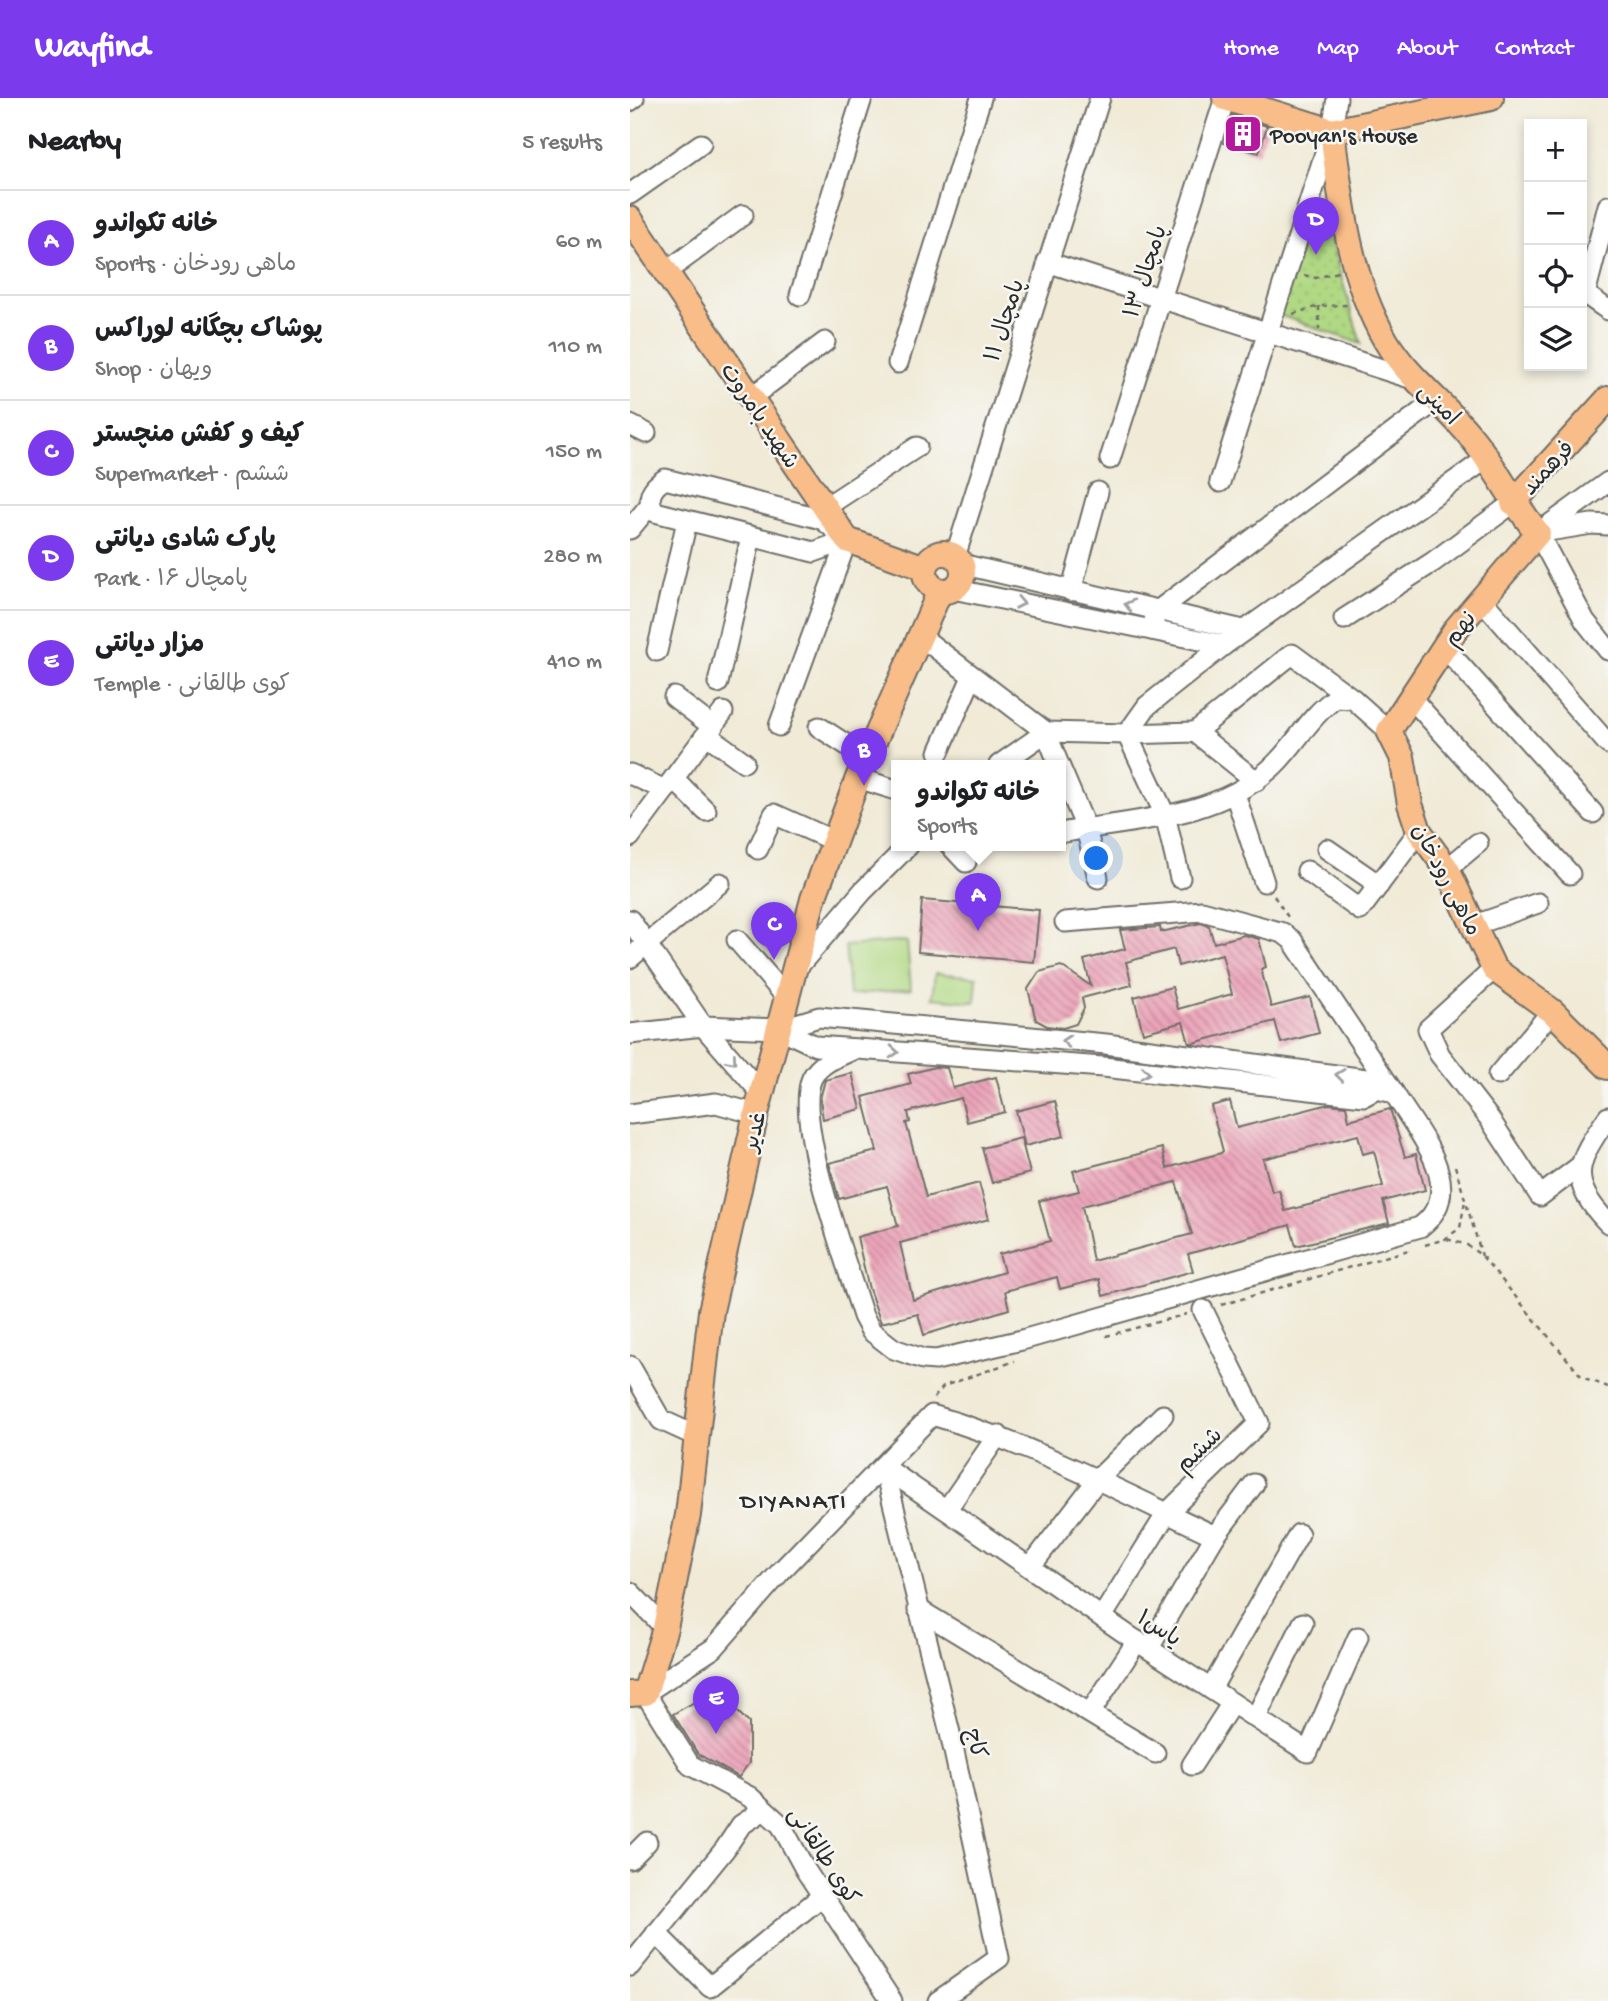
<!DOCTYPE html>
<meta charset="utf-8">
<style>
body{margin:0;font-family:"Gochi Hand","Playpen Sans Arabic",sans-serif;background:#f6f6f6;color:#202124}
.controls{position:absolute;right:21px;top:21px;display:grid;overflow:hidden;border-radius:0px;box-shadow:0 4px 10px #0003}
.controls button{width:63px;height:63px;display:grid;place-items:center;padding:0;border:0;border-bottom:2px solid #e0e0e0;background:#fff;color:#202124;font:35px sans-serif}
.you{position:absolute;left:467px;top:761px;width:24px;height:24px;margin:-18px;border:5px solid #fff;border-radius:50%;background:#1a73e8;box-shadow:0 0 0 10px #1a73e833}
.badge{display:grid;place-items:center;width:46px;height:46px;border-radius:50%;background:#7c3aed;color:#fff;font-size:23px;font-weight:700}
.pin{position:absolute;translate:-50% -58px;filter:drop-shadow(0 2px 4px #0008)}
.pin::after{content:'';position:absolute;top:37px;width:24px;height:21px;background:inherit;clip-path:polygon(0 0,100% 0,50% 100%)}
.popup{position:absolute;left:261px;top:662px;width:175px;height:91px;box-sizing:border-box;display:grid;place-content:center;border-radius:0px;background:#fff;filter:drop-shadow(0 2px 5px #0005);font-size:23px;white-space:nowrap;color:#757577}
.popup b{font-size:26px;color:#202124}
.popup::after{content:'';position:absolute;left:50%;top:100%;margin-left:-14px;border:14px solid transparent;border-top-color:#fff}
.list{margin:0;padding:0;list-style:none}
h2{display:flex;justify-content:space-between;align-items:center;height:91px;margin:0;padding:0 28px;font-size:30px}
h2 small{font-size:23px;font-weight:400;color:#757577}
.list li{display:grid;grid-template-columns:46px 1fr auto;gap:21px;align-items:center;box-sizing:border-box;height:105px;padding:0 28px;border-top:2px solid #e0e0e0}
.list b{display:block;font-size:26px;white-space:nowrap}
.list p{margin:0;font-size:23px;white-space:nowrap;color:#757577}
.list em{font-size:23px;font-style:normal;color:#757577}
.icon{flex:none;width:38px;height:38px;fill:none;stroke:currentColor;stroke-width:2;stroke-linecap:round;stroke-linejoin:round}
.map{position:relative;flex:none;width:978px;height:1903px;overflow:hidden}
header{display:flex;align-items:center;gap:42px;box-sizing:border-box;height:98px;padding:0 35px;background:#7c3aed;color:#fff}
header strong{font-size:33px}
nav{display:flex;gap:38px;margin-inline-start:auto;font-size:24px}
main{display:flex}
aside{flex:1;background:#fff}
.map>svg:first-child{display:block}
.grass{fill:#b1d984;stroke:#6e8258;stroke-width:2}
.park{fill:url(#park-dots);stroke:#6e8258;stroke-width:2}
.building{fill:url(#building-back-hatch);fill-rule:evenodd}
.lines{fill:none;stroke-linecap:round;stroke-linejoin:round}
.minor-casing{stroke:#706e67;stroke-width:23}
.major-casing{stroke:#706e67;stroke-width:28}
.path{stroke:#706e67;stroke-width:2.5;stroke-dasharray:5 5;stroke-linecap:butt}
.minor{stroke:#fff;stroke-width:19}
.major{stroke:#f8bd89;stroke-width:24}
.oneway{stroke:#a0a0a0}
.labels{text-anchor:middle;stroke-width:5;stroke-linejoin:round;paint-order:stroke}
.poi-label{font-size:23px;fill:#2b2b2b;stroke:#f6f6f2;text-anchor:start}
.street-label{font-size:23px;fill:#2b2b2b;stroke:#f6f6f2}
.neighbourhood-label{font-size:24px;letter-spacing:2px;fill:#2b2b2b;stroke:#f6f6f2}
</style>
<header>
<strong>Wayfind</strong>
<nav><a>Home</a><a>Map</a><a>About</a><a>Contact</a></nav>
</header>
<main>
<aside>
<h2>Nearby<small>5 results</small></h2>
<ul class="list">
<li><span class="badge">A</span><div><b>خانه تکواندو</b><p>Sports · ماهی رودخان</p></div><em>60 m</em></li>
<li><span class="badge">B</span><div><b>پوشاک بچگانه لوراکس</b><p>Shop · ویهان</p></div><em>110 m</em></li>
<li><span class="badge">C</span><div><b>کیف و کفش منچستر</b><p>Supermarket · ششم</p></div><em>150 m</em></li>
<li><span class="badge">D</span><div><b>پارک شادی دیانتی</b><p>Park · پامچال ۱۶</p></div><em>280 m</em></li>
<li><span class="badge">E</span><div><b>مزار دیانتی</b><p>Temple · کوی طالقانی</p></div><em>410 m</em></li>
</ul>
</aside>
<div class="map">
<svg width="978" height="1903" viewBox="0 0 978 1903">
<defs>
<pattern id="park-dots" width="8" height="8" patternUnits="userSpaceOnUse" patternTransform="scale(1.75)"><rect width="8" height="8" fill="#b1d984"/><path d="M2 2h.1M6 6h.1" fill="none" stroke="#98ba72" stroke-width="1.8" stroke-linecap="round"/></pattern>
<pattern id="building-back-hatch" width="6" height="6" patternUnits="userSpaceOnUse" patternTransform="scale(1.75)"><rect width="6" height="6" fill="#eca4b9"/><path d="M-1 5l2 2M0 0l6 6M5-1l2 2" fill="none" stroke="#bf8697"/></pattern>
</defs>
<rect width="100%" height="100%" fill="#f6f6f2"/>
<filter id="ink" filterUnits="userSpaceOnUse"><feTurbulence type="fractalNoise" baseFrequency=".0143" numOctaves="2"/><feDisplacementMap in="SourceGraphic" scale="14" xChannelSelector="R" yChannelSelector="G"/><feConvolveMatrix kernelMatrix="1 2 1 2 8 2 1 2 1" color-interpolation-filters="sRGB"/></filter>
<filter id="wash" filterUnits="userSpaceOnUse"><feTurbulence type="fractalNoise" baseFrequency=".00686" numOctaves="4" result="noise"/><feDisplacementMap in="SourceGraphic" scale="28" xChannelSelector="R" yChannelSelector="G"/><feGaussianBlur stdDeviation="1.57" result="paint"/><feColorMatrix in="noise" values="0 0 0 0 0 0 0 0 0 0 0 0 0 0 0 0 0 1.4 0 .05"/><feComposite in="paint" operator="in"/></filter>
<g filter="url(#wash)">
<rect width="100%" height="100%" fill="#f0ead6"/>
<!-- grass -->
<g class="grass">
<polygon points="277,843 281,891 219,897 215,848"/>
<polygon points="305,875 347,879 345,904 302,900"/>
</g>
<!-- park -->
<polygon class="park" points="687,97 731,246 649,217"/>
<g id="blocks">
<!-- building -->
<g class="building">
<polygon points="602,18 637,28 629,55 594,45"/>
<polygon points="292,802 409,812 404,864 288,854"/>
<polygon points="571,825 579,828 584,845 614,837 629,841 636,869 631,871 641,909 680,899 689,935 651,945 645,923 563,945 559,945 553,924 513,935 504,899 542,889 548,911 602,896 592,856 548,868 544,851 496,864 502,887 452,900 454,910 446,926 433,930 417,928 406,922 398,891 409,874 431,868 461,888 454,862 495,851 490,832 530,829 531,834"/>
<path d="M305,969L317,970L323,990L366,979L375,1014L337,1024L331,1000L278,1014L280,1024L276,1025L296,1099L349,1085L359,1121L270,1145L283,1202L374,1174L369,1156L420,1143L409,1103L449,1093L443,1073L532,1050L537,1070L591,1055L593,1053L581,1008L600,1003L607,1030L699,1006L716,1008L719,1022L760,1011L775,1059L786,1056L795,1092L753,1103L759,1125L666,1148L660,1127L558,1156L563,1173L473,1198L469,1181L430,1191L427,1179L375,1193L379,1211L294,1237L288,1216L251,1225L239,1191L227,1139L268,1128L257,1088L209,1101L199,1065L247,1053L233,999L281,986L278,976ZM728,1037L733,1056L744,1053L753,1088L655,1113L649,1092L642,1094L633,1061ZM546,1084L562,1136L463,1163L452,1108Z"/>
<polygon points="222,975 231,1011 193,1021 190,1001 195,982"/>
<polygon points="425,1003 434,1038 395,1048 386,1013"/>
<polygon points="391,1040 400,1075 362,1085 352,1050"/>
<polygon points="86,1592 119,1625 119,1665 109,1679 68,1656 43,1616"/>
</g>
</g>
</g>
<g filter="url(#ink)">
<use href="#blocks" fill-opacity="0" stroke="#706e67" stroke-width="2"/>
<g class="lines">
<!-- minor casing -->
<g class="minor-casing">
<g id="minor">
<polyline points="0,3 4,0"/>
<polyline points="0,96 71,46"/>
<polyline points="978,108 955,196 978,212"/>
<polyline points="417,164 786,282"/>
<polyline points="36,174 113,117"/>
<polyline points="170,197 232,0"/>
<polyline points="268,265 351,0"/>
<polyline points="120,300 195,244"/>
<polyline points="0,327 16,335"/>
<polyline points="480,361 595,0"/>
<path d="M35,381L192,421L217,442L184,454L25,414C15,400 22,389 35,381Z"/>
<polyline points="590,384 702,33 707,0"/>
<polyline points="194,410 287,349"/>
<polyline points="0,431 20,407"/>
<polyline points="912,434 962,426 978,427"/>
<polyline points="908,435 955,523 978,552"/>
<polyline points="908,435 978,384"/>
<polyline points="325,459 470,0"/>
<polyline points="331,466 613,532"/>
<polyline points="323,491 594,547"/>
<polyline points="441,493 468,394"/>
<polyline points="851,501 978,646"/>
<polyline points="714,521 803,464 883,405"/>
<polyline points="522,532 526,514 808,301"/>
<polyline points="290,538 416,634 429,667"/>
<polyline points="814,549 963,715"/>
<polyline points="27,553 57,423"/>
<polyline points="88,585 121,439"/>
<polyline points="44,599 83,629"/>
<polyline points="781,600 940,776"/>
<polyline points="149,628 217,442"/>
<polyline points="189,629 237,660"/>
<polyline points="565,634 662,556 723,601"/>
<polyline points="77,637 114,664"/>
<polyline points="309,654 342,579"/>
<polyline points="369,667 416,634 497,636 517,608 594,547 856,361"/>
<polyline points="430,669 456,730 468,780"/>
<polyline points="0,676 35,692"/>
<polyline points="228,680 266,692"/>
<polyline points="44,681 76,713"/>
<polyline points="605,696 634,784"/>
<path d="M430,735C500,722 584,721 640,671C664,650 679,618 706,600L723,601L759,633"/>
<polyline points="0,739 93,614"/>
<polyline points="320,747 336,764"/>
<polyline points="128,751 144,716 204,743"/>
<polyline points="697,751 749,787"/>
<polyline points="817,771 848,745"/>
<polyline points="677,773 730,812 789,733"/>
<polyline points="550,780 535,717 497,636 565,634 626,683"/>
<polyline points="0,822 73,928 132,996"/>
<polyline points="435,824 572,813 653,835 662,842 764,995"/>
<polyline points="845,827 908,805"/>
<polyline points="107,842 158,901"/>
<polyline points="0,860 90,785"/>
<polyline points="166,871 233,793 279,747"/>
<polyline points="864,871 798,931 810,957 859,1020 910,1098 950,1068"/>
<polyline points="0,936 73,928 150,931 189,919 476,946 736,981 747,991 734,998 473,969 186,948 150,931"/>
<path d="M225,951C210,958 190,964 182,980C163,1023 218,1169 233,1218L241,1233L264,1251L293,1261L306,1262L392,1242L790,1129C840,1091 787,1034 764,995L747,991"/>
<polyline points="868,977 922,913"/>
<polyline points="0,1016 86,1005 126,1016"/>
<path d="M978,1019C947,1063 936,1082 978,1125"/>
<polyline points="0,1268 31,1322 66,1338"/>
<polyline points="254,1369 499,1538 678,1654 728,1539"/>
<polyline points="254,1369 320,1635 369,1860 308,1903"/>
<polyline points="317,1411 368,1337"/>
<polyline points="401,1468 468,1381 533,1317"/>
<polyline points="0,1494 35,1530"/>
<polyline points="288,1511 525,1655"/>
<polyline points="472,1519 537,1415 629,1325 573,1212"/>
<polyline points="519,1550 585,1438 624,1386"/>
<polyline points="581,1591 669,1436"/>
<polyline points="460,1615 507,1543"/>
<polyline points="626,1619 673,1525"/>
<polyline points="562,1667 602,1605"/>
<polyline points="0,1761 17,1744"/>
<polyline points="26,1835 80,1889 192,1798"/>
<polyline points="0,1868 95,1751 111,1727 134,1712"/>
<path d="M262,1903L176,1773L151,1727L120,1699L60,1667L15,1595L84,1550L151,1473L302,1317C401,1346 492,1394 585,1438"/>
</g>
</g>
<!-- major casing -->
<g class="major-casing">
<g id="major">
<polyline points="595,0 702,33 861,0"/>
<path d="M702,33C711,104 719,180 756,243C778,280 815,306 841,339C866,369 882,405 908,435L826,531L759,633L772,659L780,706L789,733L817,771L864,871L922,913L978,969"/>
<polyline points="0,121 217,442 295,470"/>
<polyline points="883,405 978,301"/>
<circle cx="314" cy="474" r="19"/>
<polyline points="0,1596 15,1595 35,1530 58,1417 81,1213 126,1016 183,801 228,680 310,493"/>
</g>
</g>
<!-- path -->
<g class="path">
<polyline points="674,177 686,180 708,174"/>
<polyline points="689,208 689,232"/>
<polyline points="663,216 689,208 718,207"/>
<polyline points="644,798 658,819"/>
<polyline points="825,1068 852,1158"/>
<polyline points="817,1141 837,1147 852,1158 952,1279 978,1289"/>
<polyline points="795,1147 815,1141 830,1130 835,1103"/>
<polyline points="591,1207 782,1151"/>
<polyline points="476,1238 557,1216"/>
<polyline points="304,1300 314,1288 385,1263"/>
</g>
<!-- minor -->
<use href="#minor" class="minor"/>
<!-- major -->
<use href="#major" class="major"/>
</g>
<!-- one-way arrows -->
<defs><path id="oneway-chevron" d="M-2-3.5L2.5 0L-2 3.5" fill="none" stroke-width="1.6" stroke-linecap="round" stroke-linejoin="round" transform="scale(1.75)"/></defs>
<g class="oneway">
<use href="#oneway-chevron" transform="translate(390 505) rotate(12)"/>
<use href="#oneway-chevron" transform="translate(499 507) rotate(-166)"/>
<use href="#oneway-chevron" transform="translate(436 943) rotate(-175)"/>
<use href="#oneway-chevron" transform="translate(264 954) rotate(4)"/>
<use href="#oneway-chevron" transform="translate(102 962) rotate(49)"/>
<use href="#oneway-chevron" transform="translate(515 975) rotate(7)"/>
<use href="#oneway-chevron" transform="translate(710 977) rotate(-173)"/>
</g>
</g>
<!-- icons -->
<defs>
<g id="building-square" transform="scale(2.0125)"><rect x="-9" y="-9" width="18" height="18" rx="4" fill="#b5179e" stroke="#f6f6f2"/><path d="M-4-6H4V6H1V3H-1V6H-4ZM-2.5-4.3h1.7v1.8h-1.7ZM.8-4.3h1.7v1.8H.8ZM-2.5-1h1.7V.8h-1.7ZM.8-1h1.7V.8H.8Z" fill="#fff"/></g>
</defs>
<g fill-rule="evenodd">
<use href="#building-square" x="613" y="36"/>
</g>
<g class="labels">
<!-- poi labels -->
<g class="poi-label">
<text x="640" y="44">Pooyan's House</text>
</g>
<!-- street labels -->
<g class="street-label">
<text transform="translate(514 173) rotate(-72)" y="8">پامچال ۱۳</text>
<text transform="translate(373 222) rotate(-72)" y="8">پامچال ۱۱</text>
<text transform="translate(810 305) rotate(46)" y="8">امینی</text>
<text transform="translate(131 317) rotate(56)" y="8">شهید بامروت</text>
<text transform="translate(917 369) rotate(-47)" y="8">فرهمند</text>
<text transform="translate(829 530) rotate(-53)" y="8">نهم</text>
<text transform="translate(818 781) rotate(62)" y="8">ماهی رودخان</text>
<text transform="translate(123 1033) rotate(-76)" y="8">غدیر</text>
<text transform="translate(568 1351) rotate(-44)" y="8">ششم</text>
<text transform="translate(530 1529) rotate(33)" y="8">یاس۱</text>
<text transform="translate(347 1645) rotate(77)" y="8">کاج</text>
<text transform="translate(195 1757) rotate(57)" y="8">کوی طالقانی</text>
</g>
<!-- neighbourhood labels -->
<g class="neighbourhood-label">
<text x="164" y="1410">DIYANATI</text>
</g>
</g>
</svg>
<div class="controls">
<button>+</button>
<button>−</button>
<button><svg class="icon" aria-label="locate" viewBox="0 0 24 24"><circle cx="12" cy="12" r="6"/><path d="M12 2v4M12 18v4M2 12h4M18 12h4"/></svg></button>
<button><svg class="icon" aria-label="layers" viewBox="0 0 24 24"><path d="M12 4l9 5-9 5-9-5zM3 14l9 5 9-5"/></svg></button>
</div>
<div class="you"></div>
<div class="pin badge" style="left:348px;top:833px">A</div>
<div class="popup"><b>خانه تکواندو</b>Sports</div>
<div class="pin badge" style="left:234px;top:688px">B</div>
<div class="pin badge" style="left:144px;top:862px">C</div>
<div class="pin badge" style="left:686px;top:157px">D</div>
<div class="pin badge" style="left:86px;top:1636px">E</div>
</div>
</main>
